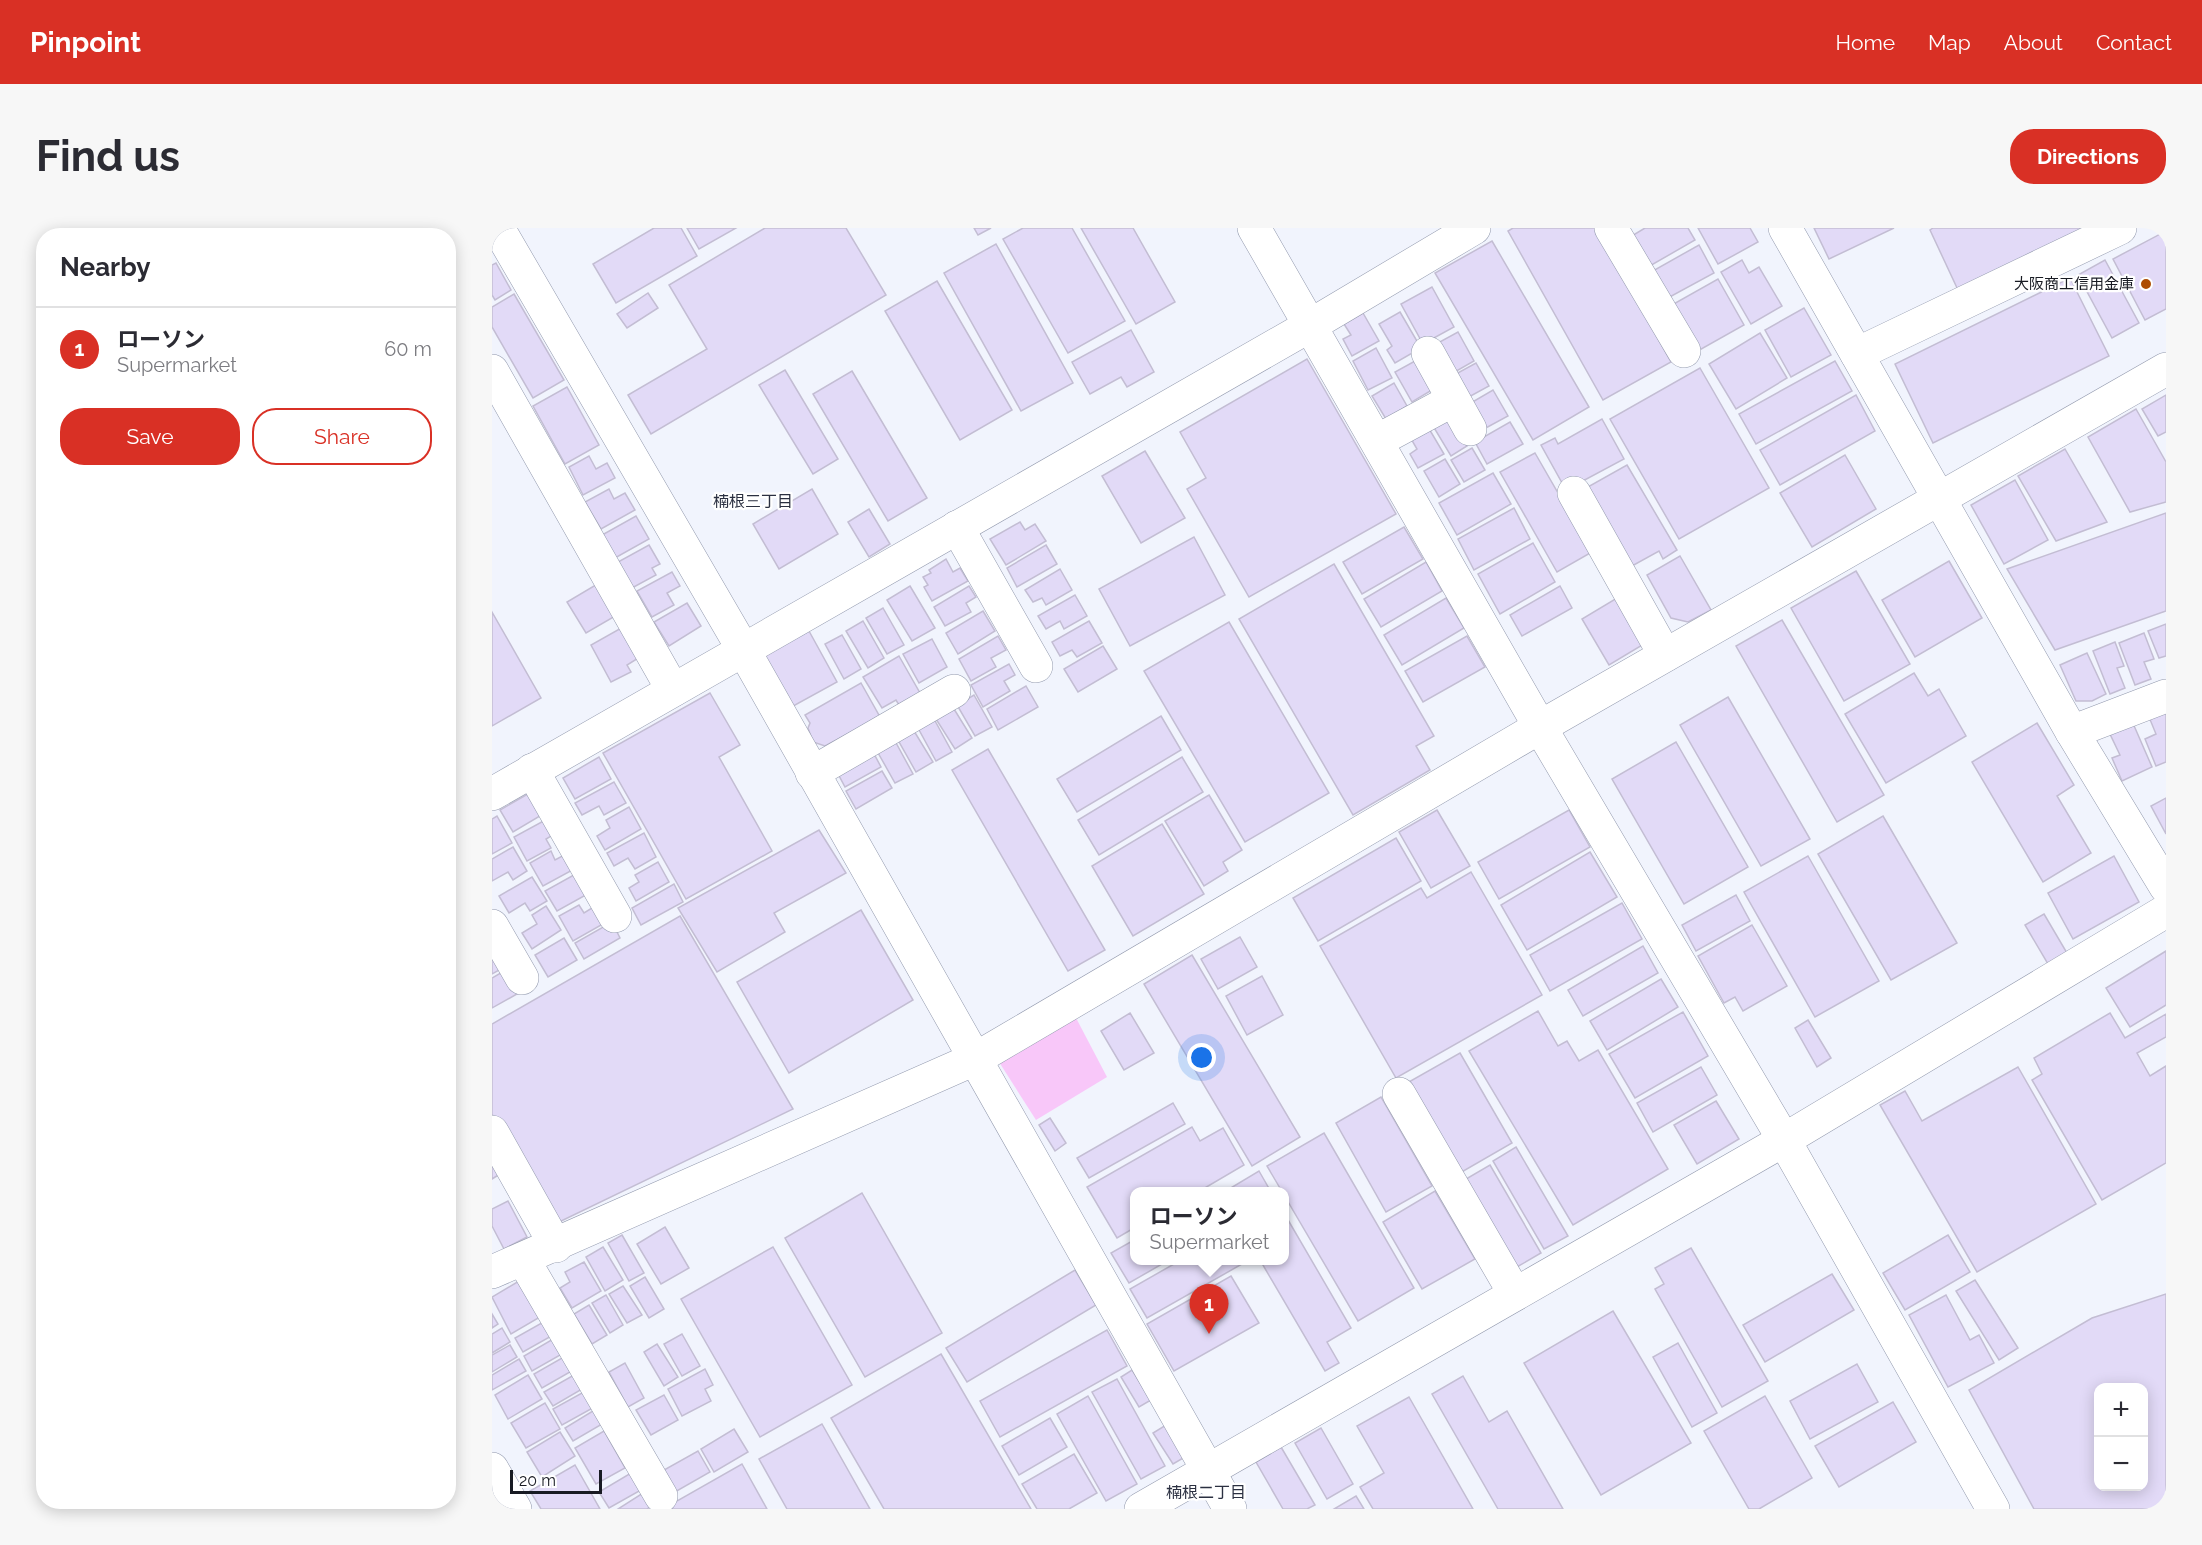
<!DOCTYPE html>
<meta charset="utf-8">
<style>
body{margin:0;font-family:Raleway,"Noto Sans JP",sans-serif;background:#f7f7f7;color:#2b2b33}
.controls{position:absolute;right:18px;bottom:18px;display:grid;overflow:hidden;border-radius:12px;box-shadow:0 3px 15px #0003}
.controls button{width:54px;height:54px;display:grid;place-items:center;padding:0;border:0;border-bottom:2px solid #e1e1e2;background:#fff;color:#2b2b33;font:30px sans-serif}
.scale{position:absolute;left:18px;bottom:15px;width:92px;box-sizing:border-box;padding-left:6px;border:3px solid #181b23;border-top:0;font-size:16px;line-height:21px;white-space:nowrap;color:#181b23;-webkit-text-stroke:4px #fff;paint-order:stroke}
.you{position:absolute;left:710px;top:830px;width:21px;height:21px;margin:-15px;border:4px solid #fff;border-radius:50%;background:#1a73e8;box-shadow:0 0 0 9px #1a73e833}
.badge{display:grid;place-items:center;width:39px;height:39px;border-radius:50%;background:#d93025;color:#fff;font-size:20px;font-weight:700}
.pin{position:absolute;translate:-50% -50px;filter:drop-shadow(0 2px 3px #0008)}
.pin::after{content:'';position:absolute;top:32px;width:21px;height:18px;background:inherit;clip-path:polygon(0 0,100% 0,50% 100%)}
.popup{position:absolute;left:638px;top:959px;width:159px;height:78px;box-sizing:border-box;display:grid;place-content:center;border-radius:12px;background:#fff;filter:drop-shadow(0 2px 4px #0005);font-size:20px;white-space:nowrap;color:#7c7c81}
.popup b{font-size:22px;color:#2b2b33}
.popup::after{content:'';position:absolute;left:50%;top:100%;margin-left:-12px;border:12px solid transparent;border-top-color:#fff}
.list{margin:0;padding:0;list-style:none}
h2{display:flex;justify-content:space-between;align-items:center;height:78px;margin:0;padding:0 24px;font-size:26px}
h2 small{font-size:20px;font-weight:400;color:#7c7c81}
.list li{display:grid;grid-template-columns:39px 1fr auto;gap:18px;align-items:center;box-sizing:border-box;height:84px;padding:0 24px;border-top:2px solid #e1e1e2}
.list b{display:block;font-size:22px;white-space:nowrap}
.list p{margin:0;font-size:20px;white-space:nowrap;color:#7c7c81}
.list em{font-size:20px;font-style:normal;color:#7c7c81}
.actions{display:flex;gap:12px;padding:18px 24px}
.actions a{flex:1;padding:14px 0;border:2px solid #d93025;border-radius:24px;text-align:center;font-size:21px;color:#d93025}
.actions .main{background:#d93025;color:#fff}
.map{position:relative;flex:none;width:1674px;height:1281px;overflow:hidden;border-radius:24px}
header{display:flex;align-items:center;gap:36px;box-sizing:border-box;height:84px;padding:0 30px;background:#d93025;color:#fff}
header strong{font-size:28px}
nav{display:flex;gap:33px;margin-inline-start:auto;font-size:21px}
.intro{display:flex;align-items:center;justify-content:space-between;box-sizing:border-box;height:144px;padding:0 36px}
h1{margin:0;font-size:42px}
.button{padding:15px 27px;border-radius:24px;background:#d93025;color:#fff;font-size:21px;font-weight:700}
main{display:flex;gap:36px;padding:0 36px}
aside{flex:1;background:#fff;border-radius:24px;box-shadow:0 3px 15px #0003}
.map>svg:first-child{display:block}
.green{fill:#f8c7f9}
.building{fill:#e2daf7;stroke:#c3bdd3;stroke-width:1.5;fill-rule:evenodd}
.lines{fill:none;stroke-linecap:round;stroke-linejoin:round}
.minor-casing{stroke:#939aae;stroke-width:34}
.minor{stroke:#fff;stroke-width:33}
.poi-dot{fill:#ad4d03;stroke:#fff;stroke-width:2}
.labels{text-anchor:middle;stroke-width:4.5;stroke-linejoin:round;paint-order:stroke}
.poi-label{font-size:15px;fill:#181b23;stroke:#fff;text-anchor:end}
.neighbourhood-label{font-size:16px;fill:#2b3041;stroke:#fff}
</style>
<header>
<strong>Pinpoint</strong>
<nav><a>Home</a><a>Map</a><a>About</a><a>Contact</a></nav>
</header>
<div class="intro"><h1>Find us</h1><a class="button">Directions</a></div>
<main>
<aside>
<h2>Nearby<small></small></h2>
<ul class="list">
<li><span class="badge">1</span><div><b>ローソン</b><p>Supermarket</p></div><em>60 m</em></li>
</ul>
<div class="actions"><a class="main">Save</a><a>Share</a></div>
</aside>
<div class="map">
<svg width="1674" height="1281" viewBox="0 0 1674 1281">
<rect width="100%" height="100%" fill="#f1f4fd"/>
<!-- green -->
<polygon class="green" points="583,788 615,849 544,892 507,834"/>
<!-- building -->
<g class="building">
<polygon points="162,0 189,0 205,28 124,75 101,36"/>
<polygon points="195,0 244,0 207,21"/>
<polygon points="273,0 354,0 394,67 159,206 136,167 215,121 177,57"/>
<polygon points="482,0 499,0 486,7"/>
<polygon points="531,0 580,0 633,93 576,125 511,11"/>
<polygon points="589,0 641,0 683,74 644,96"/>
<polygon points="1021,0 1104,0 1179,134 1111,172 1016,3"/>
<polygon points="1153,0 1196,0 1203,12 1156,39 1138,9"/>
<polygon points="1206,0 1258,0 1266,14 1226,36"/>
<polygon points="1322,0 1402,0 1337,31"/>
<polygon points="1441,0 1597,0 1466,62 1438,2"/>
<polygon points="1674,3 1674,81 1653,92 1621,31"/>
<polygon points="1000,13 1097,179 1041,212 943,45"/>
<polygon points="504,16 581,155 529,183 452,45"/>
<polygon points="1207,17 1222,45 1174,71 1159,44"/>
<polygon points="1250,32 1257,45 1267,39 1290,78 1259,96 1229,44"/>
<polygon points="1613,32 1647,95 1620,110 1586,47"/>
<polygon points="4,35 19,62 3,72 0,67 0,37"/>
<polygon points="1578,50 1617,128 1441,215 1403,136"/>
<polygon points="1226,51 1252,97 1204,124 1178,78"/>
<polygon points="445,53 520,182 468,212 393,83"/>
<polygon points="940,59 962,99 931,116 909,76"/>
<polygon points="156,65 166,80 135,100 125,86"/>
<polygon points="22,66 72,152 41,170 0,99 0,79"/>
<polygon points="1312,80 1339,127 1299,149 1273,102"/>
<polygon points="908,84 929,120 903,135 895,122 900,118 887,96"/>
<polygon points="871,85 887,113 860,128 851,111 859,107 852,96"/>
<polygon points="639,102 662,144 635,159 629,149 598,166 580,134"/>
<polygon points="966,104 982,133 961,145 944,116"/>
<polygon points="1268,105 1295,150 1244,181 1217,136"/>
<polygon points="884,120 900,150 876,162 861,133"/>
<polygon points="815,131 904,286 757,369 695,261 714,250 688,204"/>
<polygon points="923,133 940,162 920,174 903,144"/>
<polygon points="1343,133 1360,163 1264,216 1247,186"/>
<polygon points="984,135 997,158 975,170 962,147"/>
<polygon points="1208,140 1277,260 1187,311 1118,191"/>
<polygon points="293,142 346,231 321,246 267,157"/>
<polygon points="360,143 435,270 396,293 321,166"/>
<polygon points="902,155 915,178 894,191 880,168"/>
<polygon points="75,159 107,217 73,236 41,178"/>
<polygon points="1001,162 1016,188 992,201 977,176"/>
<polygon points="1364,167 1383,203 1288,257 1268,222"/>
<polygon points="1674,167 1674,204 1666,208 1650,181"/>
<polygon points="1644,181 1674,234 1674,274 1638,284 1596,209"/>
<polygon points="957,188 975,218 959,228 941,198"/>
<polygon points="1110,191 1132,231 1074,262 1049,217 1063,210 1066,216"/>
<polygon points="1018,194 1031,216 995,236 983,214"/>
<polygon points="936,199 952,226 926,240 918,226 925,221 918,209"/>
<polygon points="980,220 993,242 972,254 959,232"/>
<polygon points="1573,221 1615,294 1564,313 1526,248"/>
<polygon points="653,223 693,290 649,315 610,248"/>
<polygon points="1043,225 1100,324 1065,344 1008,244"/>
<polygon points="1353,227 1384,281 1320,319 1288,265"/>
<polygon points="97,228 104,241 115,235 123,250 91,267 77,239"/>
<polygon points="953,231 968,256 947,269 932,243"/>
<polygon points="1135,237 1185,322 1171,331 1167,323 1140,338 1094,260"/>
<polygon points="1001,245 1019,276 965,307 947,275"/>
<polygon points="1523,252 1556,312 1512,336 1479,277"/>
<polygon points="117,261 122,271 133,265 143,282 109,301 93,274"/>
<polygon points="320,261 346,306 287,341 261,296"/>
<polygon points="1022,280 1038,311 982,342 966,311"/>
<polygon points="377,281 398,316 377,329 356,294"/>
<polygon points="1674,285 1674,383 1563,422 1515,341"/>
<polygon points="144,288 157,311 123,330 110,307"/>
<polygon points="528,294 533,302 543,296 554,313 514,337 498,311"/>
<polygon points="912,299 931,331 870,366 851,334"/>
<polygon points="702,309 733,367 638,418 607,361"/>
<polygon points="1041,315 1063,354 1008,386 986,346"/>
<polygon points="157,317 168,336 160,340 164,347 140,360 126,334"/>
<polygon points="554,317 565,336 525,359 515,340"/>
<polygon points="1188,328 1219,382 1196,394 1179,390 1155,347"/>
<polygon points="454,331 461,344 468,340 476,353 440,373 432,359 436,357 431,349 439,345 437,342"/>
<polygon points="1457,333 1490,390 1423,429 1390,372"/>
<polygon points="934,334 950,363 889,399 872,371"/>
<polygon points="842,336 942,508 924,518 938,542 861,587 747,391"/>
<polygon points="568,341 580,362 554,377 550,370 541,374 533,362"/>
<polygon points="1364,343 1418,436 1352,473 1299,380"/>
<polygon points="180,344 188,358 175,365 182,377 160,389 145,363"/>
<polygon points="107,355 125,387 94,405 75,374"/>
<polygon points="418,358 443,400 420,413 395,372"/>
<polygon points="477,358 484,369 474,375 479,384 453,398 442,379"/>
<polygon points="1068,358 1080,380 1030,408 1018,387"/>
<polygon points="583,367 595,388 572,401 568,393 554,401 546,388"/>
<polygon points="1130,367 1157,413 1117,437 1090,391"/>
<polygon points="954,370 972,400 910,437 892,407"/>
<polygon points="195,375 209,398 177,418 162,394"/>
<polygon points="391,380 412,417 395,426 374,390"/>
<polygon points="491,383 503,403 466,426 454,405"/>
<polygon points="0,384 49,470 0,498"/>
<polygon points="1290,392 1392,567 1345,594 1244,418"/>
<polygon points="371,393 392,430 376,440 354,403"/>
<polygon points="597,393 610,415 585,429 580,422 568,428 560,414"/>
<polygon points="737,394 837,565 753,614 652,443"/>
<polygon points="1674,396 1674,428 1667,430 1656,403"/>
<polygon points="131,399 148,429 135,437 139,444 119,454 99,417"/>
<polygon points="317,403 345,454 294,482 266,431"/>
<polygon points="1652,405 1662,431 1652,434 1659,451 1643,457 1627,415"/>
<polygon points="350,407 369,441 352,451 333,416"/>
<polygon points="506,408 514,422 499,430 504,439 479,453 467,431"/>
<polygon points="975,408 993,439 931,474 913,443"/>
<polygon points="440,411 455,439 427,455 411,426"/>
<polygon points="1623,414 1632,438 1625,440 1633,460 1618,466 1601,423"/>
<polygon points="611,418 625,441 586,464 572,441"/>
<polygon points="1595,425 1614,466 1600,473 1584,473 1568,437"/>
<polygon points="407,428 428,465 407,477 404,472 390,480 371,449"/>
<polygon points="517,436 523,447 512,453 518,463 491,479 479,457"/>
<polygon points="1422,445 1436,468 1447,461 1474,508 1394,555 1353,486"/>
<polygon points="369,455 388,489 333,518 321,514 316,500 318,495 313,487"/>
<polygon points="534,458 546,479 506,502 495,481"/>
<polygon points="218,465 248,517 227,529 280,623 194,671 111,525"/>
<polygon points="482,467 500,499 483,508 465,477"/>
<polygon points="1236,469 1318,611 1269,638 1188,497"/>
<polygon points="462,481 480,510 463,521 444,491"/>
<polygon points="1674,483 1674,534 1664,538 1653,511 1664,506 1657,489"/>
<polygon points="669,488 689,522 585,584 565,551"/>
<polygon points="442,491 460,524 444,533 426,500"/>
<polygon points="1640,493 1660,539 1630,553 1620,530 1628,527 1617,504"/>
<polygon points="1545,495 1582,557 1565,568 1599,625 1551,654 1480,534"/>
<polygon points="422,503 441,534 424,544 406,512"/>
<polygon points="403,513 421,546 403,555 385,523"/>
<polygon points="1184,514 1256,639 1192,676 1120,551"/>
<polygon points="496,521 613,722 576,743 460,542"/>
<polygon points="380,522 389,539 353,559 344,542"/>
<polygon points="107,529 119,551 83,571 71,550"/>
<polygon points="690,529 711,564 607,627 586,592"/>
<polygon points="390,543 400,560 364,581 354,563"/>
<polygon points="122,554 134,575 112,587 107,578 90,587 83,575"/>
<polygon points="41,563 53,585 21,604 8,582"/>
<polygon points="717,567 750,622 731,634 736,643 712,658 673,593"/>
<polygon points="1674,570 1674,606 1659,578"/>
<polygon points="137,579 149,601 113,622 105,608 118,600 114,592"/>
<polygon points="945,582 978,638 939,660 907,604"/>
<polygon points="1077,582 1098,619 1007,671 986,634"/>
<polygon points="5,588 20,615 0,626 0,591"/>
<polygon points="1391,588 1465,715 1399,752 1326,626"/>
<polygon points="57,590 66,604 54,611 59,620 35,633 22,609"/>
<polygon points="670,596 712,666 641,708 600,638"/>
<polygon points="327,602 354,645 282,685 293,704 225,744 186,680"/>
<polygon points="152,605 164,629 143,641 136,630 122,638 115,625"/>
<polygon points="904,610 929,653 826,713 801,670"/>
<polygon points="21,619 35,643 21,652 16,644 0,653 0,631"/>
<polygon points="59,623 63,632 78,624 86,639 51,658 38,635"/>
<polygon points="1098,624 1125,669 1035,722 1009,677"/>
<polygon points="1316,628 1387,753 1323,789 1252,664"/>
<polygon points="1622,628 1647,674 1581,711 1556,665"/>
<polygon points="166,634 177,654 144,673 137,660 147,654 143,647"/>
<polygon points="89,643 101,663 65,683 53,663"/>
<polygon points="979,644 1050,767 904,850 828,718 929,660 935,670"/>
<polygon points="40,649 55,673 38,683 33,675 17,685 7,668"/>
<polygon points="182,656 191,674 149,697 140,680"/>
<polygon points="1244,667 1258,693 1204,723 1190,697"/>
<polygon points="108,675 118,692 81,713 67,688 87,677 92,685"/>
<polygon points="1130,675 1150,711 1058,763 1038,727"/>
<polygon points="54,678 69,702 40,721 30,705 45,696 40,687"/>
<polygon points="369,682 421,772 297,845 245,754"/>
<polygon points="1552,686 1575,725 1556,736 1533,697"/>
<polygon points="188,688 301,881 63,996 0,886 0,796"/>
<polygon points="120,694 128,710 92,731 83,715"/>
<polygon points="1260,697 1295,758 1251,783 1243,769 1232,775 1206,728"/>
<polygon points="748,709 765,739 726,761 709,731"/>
<polygon points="72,710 85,732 56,749 43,727"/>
<polygon points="1151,718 1166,745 1091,788 1076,762"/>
<polygon points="1674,723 1674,777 1638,799 1614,760"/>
<polygon points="0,726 9,741 0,746"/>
<polygon points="700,727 808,909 760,938 652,756"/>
<polygon points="12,743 25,766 0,780 0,750"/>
<polygon points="770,748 791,787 755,807 734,768"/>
<polygon points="1169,751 1186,779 1115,822 1098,793"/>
<polygon points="1046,783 1066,818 1075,813 1087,833 1106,822 1176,941 1081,997 977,823"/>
<polygon points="1191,784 1216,828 1143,870 1117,826"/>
<polygon points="638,785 662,825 632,842 609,803"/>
<polygon points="1618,785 1633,810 1674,786 1674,809 1645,825 1658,848 1674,838 1674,935 1610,972 1540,852 1550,846 1542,830"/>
<polygon points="1316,792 1339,830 1325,839 1303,800"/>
<polygon points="968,825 1020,915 968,945 915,855"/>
<polygon points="1209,839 1225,867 1161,904 1145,875"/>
<polygon points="1526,839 1604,976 1485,1044 1388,877 1413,863 1430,893"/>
<polygon points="889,869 940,958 894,984 844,895"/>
<polygon points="1224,873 1247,911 1205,936 1182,897"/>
<polygon points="681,875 693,896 597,950 585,930"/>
<polygon points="558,890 574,915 563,923 547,897"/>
<polygon points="700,899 708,913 731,900 752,937 706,964 642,964 642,1000 625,1010 595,959"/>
<polygon points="832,905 922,1060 866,1093 775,938"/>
<polygon points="1024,919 1076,1008 1052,1021 1001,933"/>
<polygon points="0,932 8,946 0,951"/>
<polygon points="998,937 1049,1025 1025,1039 974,951"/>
<polygon points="767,943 779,964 732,964"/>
<polygon points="943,963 983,1031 930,1061 891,994"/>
<polygon points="370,965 450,1105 373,1149 293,1010"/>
<polygon points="16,973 35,1009 12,1021 0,998 0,981"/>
<polygon points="792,985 859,1100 835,1114 847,1135 833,1143 768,1032 792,1032"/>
<polygon points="173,999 197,1040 169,1056 145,1016"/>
<polygon points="130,1007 152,1045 137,1053 116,1015"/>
<polygon points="1456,1007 1478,1044 1413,1082 1391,1045"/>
<polygon points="642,1012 642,1032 677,1032 637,1055 619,1025"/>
<polygon points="111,1019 131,1052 113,1063 94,1029"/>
<polygon points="281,1019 360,1157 268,1209 189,1071"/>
<polygon points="1199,1020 1276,1153 1230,1179 1163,1061 1172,1056 1163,1040"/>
<polygon points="689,1032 757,1032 655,1090 638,1061"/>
<polygon points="92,1034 109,1063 80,1080 68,1060 78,1054 73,1044"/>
<polygon points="583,1042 604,1077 475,1154 454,1120"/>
<polygon points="1340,1046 1362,1082 1273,1134 1251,1097"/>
<polygon points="739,1048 767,1095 682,1143 655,1096"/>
<polygon points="153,1049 172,1081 157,1090 138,1058"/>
<polygon points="1483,1052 1526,1120 1507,1132 1464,1063"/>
<polygon points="27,1053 48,1089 19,1106 0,1069"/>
<polygon points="131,1058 150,1087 135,1095 117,1066"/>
<path d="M1674,1066V1281H1542L1477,1162L1600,1090ZM1606,1160H1652V1258H1606Z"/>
<polygon points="114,1067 131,1097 118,1105 100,1075"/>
<polygon points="1454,1067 1478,1112 1487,1107 1502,1135 1456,1159 1417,1087"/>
<polygon points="97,1077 115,1107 100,1116 82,1086"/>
<polygon points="1121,1083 1199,1215 1109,1267 1032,1135"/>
<polygon points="0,1086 6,1096 0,1100"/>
<polygon points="55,1092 63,1106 31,1124 23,1110"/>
<polygon points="10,1100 18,1114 0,1125 0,1106"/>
<polygon points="615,1102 635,1138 508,1209 488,1173"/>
<polygon points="190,1106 208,1138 190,1148 172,1116"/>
<polygon points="68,1107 77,1122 40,1143 32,1128"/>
<polygon points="1186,1115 1225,1185 1200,1199 1161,1129"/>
<polygon points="165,1116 186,1149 172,1158 152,1124"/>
<polygon points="18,1117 25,1129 0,1144 0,1127"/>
<polygon points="77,1126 85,1140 50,1160 42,1146"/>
<polygon points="449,1126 539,1281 392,1281 339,1190"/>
<polygon points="27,1131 34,1143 0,1162 0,1147"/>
<polygon points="133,1135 152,1170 136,1179 117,1144"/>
<polygon points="1365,1136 1386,1174 1318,1211 1298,1173"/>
<polygon points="213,1141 221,1157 213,1161 219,1173 190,1188 176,1161"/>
<polygon points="640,1142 659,1172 647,1179 629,1149"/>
<polygon points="89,1143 97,1157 61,1178 52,1164"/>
<polygon points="36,1147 50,1171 16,1191 3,1167"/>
<polygon points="971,1148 997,1194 1015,1183 1071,1281 1006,1281 940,1166"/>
<polygon points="625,1151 673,1238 649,1251 600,1164"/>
<polygon points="99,1160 108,1176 70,1197 61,1181"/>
<polygon points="172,1167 186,1192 159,1207 144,1182"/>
<polygon points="596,1168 645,1256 614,1273 565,1186"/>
<polygon points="1273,1168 1320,1250 1267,1281 1257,1281 1212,1203"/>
<polygon points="917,1169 981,1281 881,1281 868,1259 892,1245 865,1198"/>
<polygon points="1401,1174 1424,1214 1347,1259 1323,1218"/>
<polygon points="53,1175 68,1201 34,1220 19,1195"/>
<polygon points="109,1178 117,1192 81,1213 73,1200"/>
<polygon points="558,1190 575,1219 527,1247 510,1218"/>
<polygon points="330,1196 378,1281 295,1281 267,1231"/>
<polygon points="674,1197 693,1229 681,1236 661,1205"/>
<polygon points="829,1200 861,1256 835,1271 803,1215"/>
<polygon points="242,1201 256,1224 222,1244 209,1221"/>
<polygon points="112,1203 133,1240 104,1256 83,1220"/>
<polygon points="68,1204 83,1228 50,1249 35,1224"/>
<polygon points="789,1219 823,1277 815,1281 791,1281 764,1234"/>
<polygon points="206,1223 218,1244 183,1264 172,1242"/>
<polygon points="582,1226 605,1265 577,1281 545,1281 530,1256"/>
<polygon points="250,1236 275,1281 171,1281"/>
<polygon points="83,1237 108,1281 49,1281 38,1263"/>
<polygon points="139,1245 149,1262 117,1280 107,1264"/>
<polygon points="151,1265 160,1278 155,1281 126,1281"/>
<polygon points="864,1268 872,1281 842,1281"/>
</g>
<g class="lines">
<!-- minor casing -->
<g class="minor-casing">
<g id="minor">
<polyline points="6,0 251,421 738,1281"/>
<polyline points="762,0 1048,499 1292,912 1501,1281"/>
<polyline points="1119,0 1192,123"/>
<polyline points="1293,0 1580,504 1674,659"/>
<polyline points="936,125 978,201"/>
<polyline points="1365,126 1628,0"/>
<polyline points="0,143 181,462"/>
<polyline points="885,213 961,172"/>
<polyline points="1082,265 1173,427"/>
<polyline points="465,299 544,438"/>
<polyline points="1580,504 1674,468"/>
<polyline points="40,542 123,688"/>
<polyline points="320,545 462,463"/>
<polyline points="0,566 819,97 982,0"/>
<polyline points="0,698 30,750"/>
<polyline points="907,866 1023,1066"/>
<polyline points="0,904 64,1018"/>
<polyline points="31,1031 169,1268"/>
<polyline points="0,1044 485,830 1048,499 1674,141"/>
<polyline points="0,1241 23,1281"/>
<polyline points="649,1281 1292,912 1674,683"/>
</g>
</g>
<!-- minor -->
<use href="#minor" class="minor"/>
</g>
<!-- markers -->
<circle class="poi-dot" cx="1654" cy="56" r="6"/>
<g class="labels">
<!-- poi labels -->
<g class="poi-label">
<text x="1642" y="61">大阪商工信用金庫</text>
</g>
<!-- neighbourhood labels -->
<g class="neighbourhood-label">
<text x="261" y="279">楠根三丁目</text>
<text x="714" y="1270">楠根二丁目</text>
</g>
</g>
</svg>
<div class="controls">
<button>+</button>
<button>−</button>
</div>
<div class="scale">20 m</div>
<div class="you"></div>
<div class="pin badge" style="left:717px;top:1106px">1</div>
<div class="popup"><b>ローソン</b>Supermarket</div>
</div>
</main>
